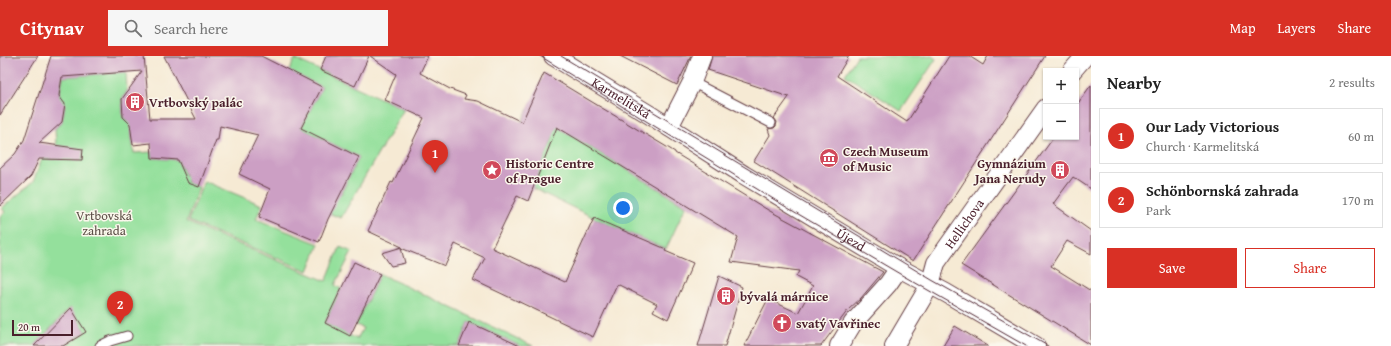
<!DOCTYPE html>
<meta charset="utf-8">
<style>
body{margin:0;font-family:"Gentium Book Plus",serif;background:#f6f6f6;color:#222}
.controls{position:absolute;right:12px;top:12px;display:grid;overflow:hidden;border-radius:0px;box-shadow:0 1px 3px #0004}
.controls button{width:36px;height:36px;display:grid;place-items:center;padding:0;border:0;border-bottom:1px solid #e0e0e0;background:#fff;color:#222;font:20px sans-serif}
.scale{position:absolute;left:12px;bottom:10px;width:61px;box-sizing:border-box;padding-left:4px;border:2px solid #4a1f2b;border-top:0;font-size:11px;line-height:14px;white-space:nowrap;color:#4a1f2b;-webkit-text-stroke:3px #fbf7ec;paint-order:stroke}
.you{position:absolute;left:623px;top:152px;width:14px;height:14px;margin:-10px;border:3px solid #fff;border-radius:50%;background:#1a73e8;box-shadow:0 0 0 6px #1a73e833}
.badge{display:grid;place-items:center;width:26px;height:26px;border-radius:50%;background:#d93025;color:#fff;font-size:13px;font-weight:700}
.pin{position:absolute;translate:-50% -33px;filter:drop-shadow(0 1px 2px #0008)}
.pin::after{content:'';position:absolute;top:21px;width:14px;height:12px;background:inherit;clip-path:polygon(0 0,100% 0,50% 100%)}
.list{margin:0;padding:0;list-style:none}
h2{display:flex;justify-content:space-between;align-items:center;height:52px;margin:0;padding:0 16px;font-size:17px}
h2 small{font-size:13px;font-weight:400;color:#767676}
.list li{display:grid;grid-template-columns:26px 1fr auto;gap:12px;align-items:center;box-sizing:border-box;height:56px;margin:0 8px 8px;padding:0 8px;border:1px solid #e0e0e0;border-radius:0px}
.list b{display:block;font-size:15px;white-space:nowrap}
.list p{margin:0;font-size:13px;white-space:nowrap;color:#767676}
.list em{font-size:13px;font-style:normal;color:#767676}
.actions{display:flex;gap:8px;padding:12px 16px}
.actions a{flex:1;padding:9px 0;border:1px solid #d93025;border-radius:0px;text-align:center;font-size:14px;color:#d93025}
.actions .main{background:#d93025;color:#fff}
.icon{flex:none;width:22px;height:22px;fill:none;stroke:currentColor;stroke-width:2;stroke-linecap:round;stroke-linejoin:round}
.map{position:relative;flex:none;width:1091px;height:290px;overflow:hidden}
header{display:flex;align-items:center;gap:24px;box-sizing:border-box;height:56px;padding:0 20px;background:#d93025;color:#fff}
header strong{font-size:19px}
nav{display:flex;gap:22px;margin-inline-start:auto;font-size:14px}
.search{width:280px;height:36px;background:#f6f6f6;display:flex;align-items:center;gap:10px;box-sizing:border-box;padding:0 14px;border-radius:0px;color:#767676;font-size:15px}
main{display:flex}
aside{flex:1;background:#fff}
.map>svg:first-child{display:block}
.green{fill:#94e09c;stroke:#6f8064}
.building{fill:#cc9fc4}
.lines{fill:none;stroke-linecap:round;stroke-linejoin:round}
.service-casing{stroke:#643d44;stroke-width:11}
.minor-casing{stroke:#643d44;stroke-width:20}
.service{stroke:#fff;stroke-width:9}
.minor{stroke:#fff;stroke-width:18}
.tram{stroke:#4a1f2b;stroke-width:1}
.labels{text-anchor:middle;stroke-width:3;stroke-linejoin:round;paint-order:stroke}
.street-label{font-size:13px;fill:#4a1f2b;stroke:#fbf7ec}
.poi-label{font-size:13px;font-weight:bold;fill:#4a1f2b;stroke:#fbf7ec;text-anchor:start}
.park-label{font-size:13px;fill:#5c4f47;stroke:#fbf7ec}
</style>
<header>
<strong>Citynav</strong>
<div class="search"><svg class="icon" aria-label="search" viewBox="0 0 24 24"><circle cx="10" cy="10" r="6"/><path d="M15 15l6 6"/></svg>Search here</div>
<nav><a>Map</a><a>Layers</a><a>Share</a></nav>
</header>
<main>
<div class="map">
<svg width="1091" height="290" viewBox="0 0 1091 290">
<rect width="100%" height="100%" fill="#fbf7ec"/>
<filter id="ink" filterUnits="userSpaceOnUse"><feTurbulence type="fractalNoise" baseFrequency=".025" numOctaves="2"/><feDisplacementMap in="SourceGraphic" scale="8" xChannelSelector="R" yChannelSelector="G"/><feConvolveMatrix kernelMatrix="1 2 1 2 8 2 1 2 1" color-interpolation-filters="sRGB"/></filter>
<filter id="wash" filterUnits="userSpaceOnUse"><feTurbulence type="fractalNoise" baseFrequency=".012" numOctaves="4" result="noise"/><feDisplacementMap in="SourceGraphic" scale="16" xChannelSelector="R" yChannelSelector="G"/><feGaussianBlur stdDeviation="0.9" result="paint"/><feColorMatrix in="noise" values="0 0 0 0 0 0 0 0 0 0 0 0 0 0 0 0 0 1.4 0 .05"/><feComposite in="paint" operator="in"/></filter>
<g filter="url(#wash)">
<rect width="100%" height="100%" fill="#f6ead4"/>
<!-- green -->
<g class="green">
<polygon points="857,0 932,0 936,3 901,55 845,19"/>
<polygon points="295,3 404,53 341,162 318,153 332,133 341,138 359,101 301,72 322,31 289,15"/>
<polygon points="126,16 127,35 122,43 123,61 130,68 134,97 152,96 152,102 178,104 184,119 188,121 186,126 199,131 186,166 326,225 340,191 352,196 335,229 341,233 325,267 357,283 363,272 356,269 380,218 533,290 520,290 469,266 459,290 63,290 84,277 85,274 70,252 34,290 0,290 0,160 5,156 2,152 33,126 42,103 55,103 56,89 55,73 62,66 65,48 59,40 63,21"/>
<polygon points="528,53 686,150 666,193 603,166 532,132 553,82 521,67"/>
<polygon points="204,125 262,149 256,163 319,188 308,215 188,165"/>
</g>
<g id="blocks">
<!-- building -->
<g class="building">
<polygon points="0,0 38,0 0,59"/>
<polygon points="51,0 144,0 150,63 196,63 164,0 261,0 322,31 301,72 359,101 328,163 319,186 259,161 270,133 239,118 258,79 220,70 218,84 216,84 199,131 188,127 178,104 152,102 151,87 133,89 130,68 123,61 122,43 142,15 62,21 59,40 65,48 62,66 39,87 83,93 82,104 39,103 31,120 0,150 0,112 15,98 24,84"/>
<polygon points="326,0 369,0 355,30 320,14"/>
<polygon points="370,0 428,0 420,17 450,33 466,39 464,43 478,45 522,66 544,17 675,96 675,97 768,154 883,216 861,242 848,254 821,290 744,290 768,243 798,257 813,230 796,221 799,215 731,206 738,181 557,71 528,145 517,140 492,192 565,226 594,162 666,193 665,195 693,207 668,263 653,255 657,248 617,228 593,281 473,224 485,202 455,188 445,210 401,192 405,207 391,210 382,197 402,191 368,175 391,126 393,127 424,62 385,44 396,18"/>
<polygon points="620,0 691,0 677,29"/>
<polygon points="712,0 849,0 837,20 907,66 949,0 969,0 983,9 988,0 1045,0 913,205 754,105 770,79 768,73 774,72 776,70 777,66 774,62 789,41 708,14"/>
<polygon points="1091,29 1091,133 1073,121 1053,148 1091,175 1091,198 1067,185 1051,210 1091,235 1091,289 961,209 1054,81 1076,81 1076,50"/>
<polygon points="354,206 380,218 350,280 325,267"/>
<polygon points="719,220 742,231 725,290 698,290"/>
<polygon points="71,252 86,276 63,290 34,290"/>
<polygon points="469,266 520,290 459,290"/>
<polygon points="955,270 988,290 943,290"/>
</g>
</g>
</g>
<g filter="url(#ink)">
<use href="#blocks" fill-opacity="0" stroke="#643d44" stroke-width="1"/>
<g class="lines">
<!-- service casing -->
<g class="service-casing">
<g id="service">
<polyline points="692,26 771,67"/>
<polyline points="100,290 110,285 127,280"/>
</g>
</g>
<!-- minor casing -->
<g class="minor-casing">
<g id="minor">
<path id="s1" d="M553,0L650,59L744,119L899,212L946,237L1036,290"/>
<polyline points="1072,15 1085,0"/>
<polyline points="669,71 692,26 702,0"/>
<polyline points="839,290 853,267 888,228 899,212"/>
<path id="s2" d="M894,290L930,229L936,207L1046,52"/>
</g>
</g>
<!-- service -->
<use href="#service" class="service"/>
<!-- minor -->
<use href="#minor" class="minor"/>
<!-- tram -->
<g class="tram">
<polyline points="540,0 788,152 900,218 1026,290"/>
<polyline points="561,0 932,224 1048,290"/>
</g>
</g>
</g>
<!-- icons -->
<defs>
<g id="building-disc" transform="scale(1)"><circle r="9.5" fill="#d1495b" stroke="#fbf7ec"/><path d="M-4-6H4V6H1V3H-1V6H-4ZM-2.5-4.3h1.7v1.8h-1.7ZM.8-4.3h1.7v1.8H.8ZM-2.5-1h1.7V.8h-1.7ZM.8-1h1.7V.8H.8Z" fill="#fff"/></g>
<g id="museum-disc" transform="scale(1)"><circle r="9.5" fill="#d1495b" stroke="#fbf7ec"/><path d="M0-6L6-3V-2H-6V-3ZM-5-1h2V3h-2ZM-1-1h2V3h-2ZM3-1h2V3H3ZM-6 4H6V6H-6Z" fill="#fff"/></g>
<g id="sight-disc" transform="scale(1)"><circle r="9.5" fill="#d1495b" stroke="#fbf7ec"/><path d="M0-6L1.8-2.2L6-1.7L2.9 1.2L3.7 5.4L0 3.3L-3.7 5.4L-2.9 1.2L-6-1.7L-1.8-2.2Z" fill="#fff"/></g>
<g id="church-disc" transform="scale(1)"><circle r="9.5" fill="#d1495b" stroke="#fbf7ec"/><path d="M-1.2-6h2.4v3.5h3.3v2.4h-3.3V6h-2.4V-.1h-3.3v-2.4h3.3Z" fill="#fff"/></g>
</defs>
<g fill-rule="evenodd">
<use href="#building-disc" x="135" y="46"/>
<use href="#museum-disc" x="829" y="102"/>
<use href="#sight-disc" x="492" y="114"/>
<use href="#building-disc" x="1060" y="114"/>
<use href="#building-disc" x="726" y="240"/>
<use href="#church-disc" x="782" y="267"/>
</g>
<g class="labels">
<!-- street labels -->
<g class="street-label">
<text dy="5" stroke="none"><textPath href="#s1" startOffset="80">Karmelitská</textPath></text>
<text dy="5" stroke="none"><textPath href="#s2" startOffset="142">Hellichova</textPath></text>
<text dy="5" stroke="none"><textPath href="#s1" startOffset="350">Újezd</textPath></text>
</g>
<!-- poi labels -->
<g class="poi-label">
<text x="149" y="51">Vrtbovský palác</text>
<text x="843" y="100">Czech Museum<tspan x="843" dy="15">of Music</tspan></text>
<text x="506" y="112">Historic Centre<tspan x="506" dy="15">of Prague</tspan></text>
<text x="1046" y="112" text-anchor="end">Gymnázium<tspan x="1046" dy="15">Jana Nerudy</tspan></text>
<text x="740" y="245">bývalá márnice</text>
<text x="796" y="272">svatý Vavřinec</text>
</g>
<!-- park labels -->
<g class="park-label">
<text x="104" y="164">Vrtbovská<tspan x="104" dy="15">zahrada</tspan></text>
</g>
</g>
</svg>
<div class="controls">
<button>+</button>
<button>−</button>
</div>
<div class="scale">20 m</div>
<div class="you"></div>
<div class="pin badge" style="left:435px;top:117px">1</div>
<div class="pin badge" style="left:120px;top:268px">2</div>
</div>
<aside>
<h2>Nearby<small>2 results</small></h2>
<ul class="list">
<li><span class="badge">1</span><div><b>Our Lady Victorious</b><p>Church · Karmelitská</p></div><em>60 m</em></li>
<li><span class="badge">2</span><div><b>Schönbornská zahrada</b><p>Park</p></div><em>170 m</em></li>
</ul>
<div class="actions"><a class="main">Save</a><a>Share</a></div>
</aside>
</main>
